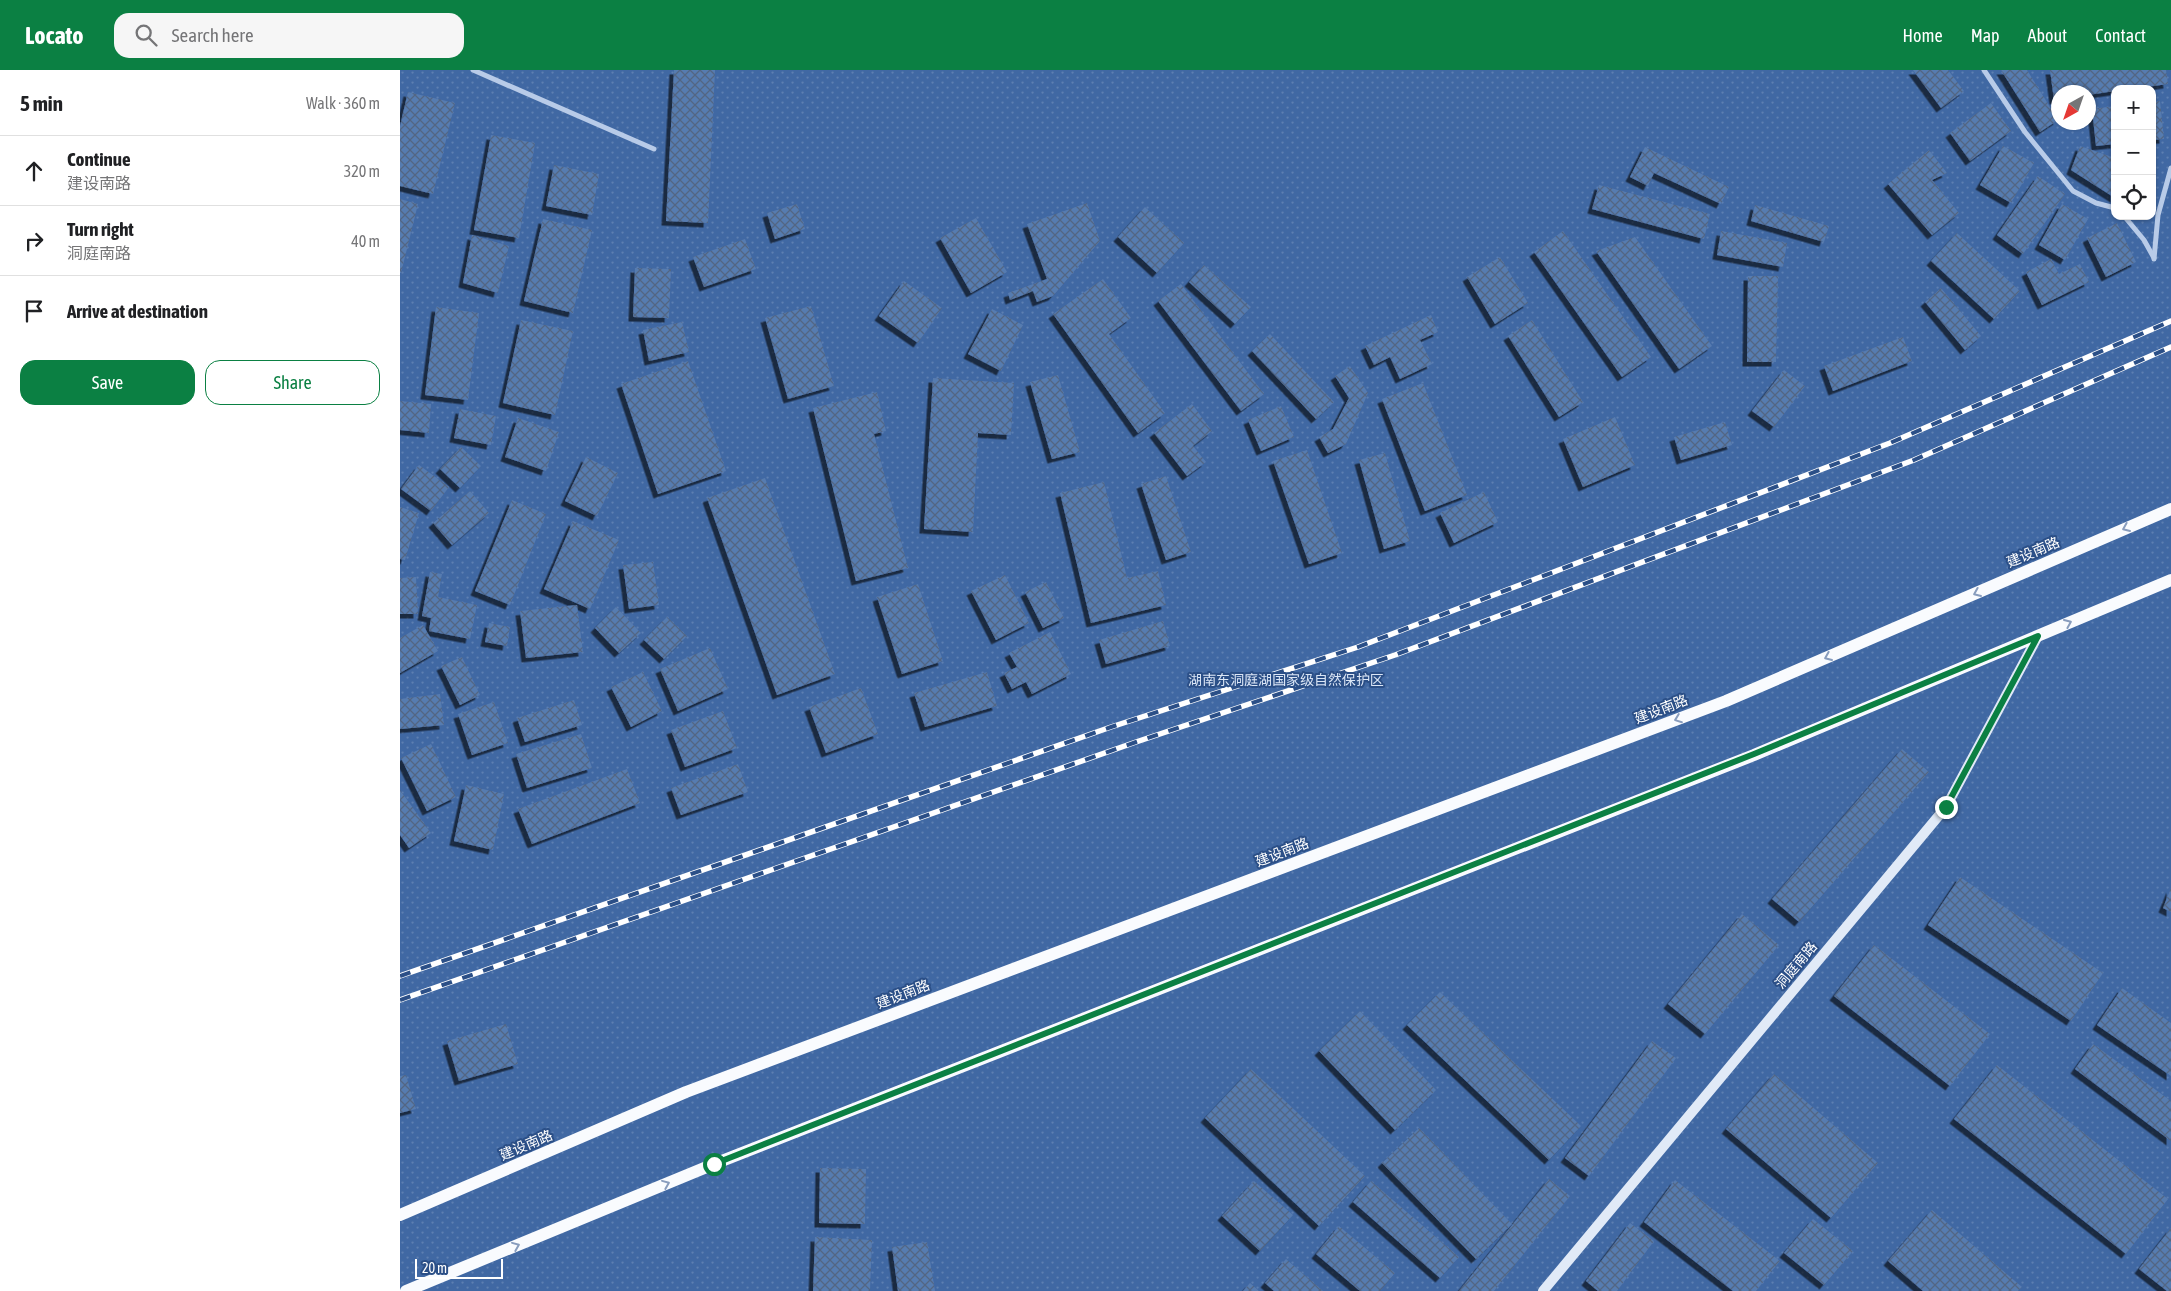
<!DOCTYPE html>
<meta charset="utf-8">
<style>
body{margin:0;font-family:"Asap Condensed","Noto Sans SC",sans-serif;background:#f6f6f6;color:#202124}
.controls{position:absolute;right:15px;top:15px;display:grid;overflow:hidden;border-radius:10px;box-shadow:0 1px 4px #0004}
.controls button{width:45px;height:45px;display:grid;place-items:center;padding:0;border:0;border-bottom:1px solid #e0e0e0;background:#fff;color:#202124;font:25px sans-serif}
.compass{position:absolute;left:1651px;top:15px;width:45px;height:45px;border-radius:50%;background:#fff;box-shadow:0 1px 4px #0004;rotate:220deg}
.scale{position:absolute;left:15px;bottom:12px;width:88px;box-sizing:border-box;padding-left:5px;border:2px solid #fff;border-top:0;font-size:14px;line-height:18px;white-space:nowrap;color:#fff;-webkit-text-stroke:4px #2b4f87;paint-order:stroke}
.stop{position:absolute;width:15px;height:15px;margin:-11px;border:4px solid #0b8043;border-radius:50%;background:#fff}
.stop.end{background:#0b8043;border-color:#fff;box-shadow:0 1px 5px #0008}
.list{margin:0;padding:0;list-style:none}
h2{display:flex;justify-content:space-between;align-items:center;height:65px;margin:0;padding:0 20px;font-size:21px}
h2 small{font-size:16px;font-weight:400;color:#757577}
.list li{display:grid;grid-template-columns:32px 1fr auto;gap:15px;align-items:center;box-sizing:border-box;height:70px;padding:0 20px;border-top:1px solid #e0e0e0}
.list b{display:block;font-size:19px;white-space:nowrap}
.list p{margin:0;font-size:16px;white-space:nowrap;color:#757577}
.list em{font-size:16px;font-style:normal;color:#757577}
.actions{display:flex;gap:10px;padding:15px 20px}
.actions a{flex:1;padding:11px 0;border:1px solid #0b8043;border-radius:15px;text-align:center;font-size:18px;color:#0b8043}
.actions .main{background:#0b8043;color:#fff}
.icon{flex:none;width:28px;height:28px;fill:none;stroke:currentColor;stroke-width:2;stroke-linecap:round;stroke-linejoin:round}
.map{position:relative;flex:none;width:1771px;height:1221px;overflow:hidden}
header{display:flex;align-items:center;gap:30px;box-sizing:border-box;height:70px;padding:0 25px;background:#0b8043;color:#fff}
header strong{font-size:24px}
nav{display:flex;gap:28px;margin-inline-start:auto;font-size:18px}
.search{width:350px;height:45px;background:#f6f6f6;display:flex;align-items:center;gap:12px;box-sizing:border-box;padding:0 18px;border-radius:15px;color:#757577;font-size:19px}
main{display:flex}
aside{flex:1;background:#fff}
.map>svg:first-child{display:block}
.park{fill:url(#park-dots);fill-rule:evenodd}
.building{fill:url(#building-cross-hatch);filter:url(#shadow)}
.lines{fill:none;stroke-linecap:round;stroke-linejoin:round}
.street{stroke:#b8cbe8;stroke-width:5}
.secondary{stroke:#e1eaf7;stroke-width:10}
.primary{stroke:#f9fbfe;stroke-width:12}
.rail-casing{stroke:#fff;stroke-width:5.5}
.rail{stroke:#2b4f87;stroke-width:4;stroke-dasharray:11;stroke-linecap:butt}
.oneway{stroke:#889cbd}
.route{stroke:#0b8043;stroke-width:6}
.labels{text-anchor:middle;stroke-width:4;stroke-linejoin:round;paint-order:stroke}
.street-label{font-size:14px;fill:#fff;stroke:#2b4f87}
.park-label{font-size:14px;fill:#dbe6f6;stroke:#2b4f87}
</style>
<header>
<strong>Locato</strong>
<div class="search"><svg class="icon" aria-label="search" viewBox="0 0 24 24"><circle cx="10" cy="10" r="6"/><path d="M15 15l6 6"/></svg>Search here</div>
<nav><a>Home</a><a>Map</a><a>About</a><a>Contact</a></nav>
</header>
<main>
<aside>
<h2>5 min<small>Walk · 360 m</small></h2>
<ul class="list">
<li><svg class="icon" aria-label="ahead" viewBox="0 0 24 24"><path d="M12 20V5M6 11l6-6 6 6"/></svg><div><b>Continue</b><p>建设南路</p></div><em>320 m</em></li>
<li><svg class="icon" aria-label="right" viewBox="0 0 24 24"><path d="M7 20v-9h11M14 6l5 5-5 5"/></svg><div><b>Turn right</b><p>洞庭南路</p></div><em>40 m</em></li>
<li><svg class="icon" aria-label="arrive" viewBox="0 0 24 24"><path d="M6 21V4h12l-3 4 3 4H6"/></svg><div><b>Arrive at destination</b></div></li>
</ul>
<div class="actions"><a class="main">Save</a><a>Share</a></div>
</aside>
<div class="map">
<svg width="1771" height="1221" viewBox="0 0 1771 1221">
<defs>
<pattern id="park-dots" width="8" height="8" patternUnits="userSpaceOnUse" patternTransform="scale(1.25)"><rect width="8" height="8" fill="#4068a3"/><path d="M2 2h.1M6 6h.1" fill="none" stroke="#5d7fb1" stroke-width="1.8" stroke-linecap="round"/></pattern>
<pattern id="building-cross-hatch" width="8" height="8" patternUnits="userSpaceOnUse" patternTransform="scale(1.25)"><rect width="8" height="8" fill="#577bb0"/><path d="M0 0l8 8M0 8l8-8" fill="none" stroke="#526683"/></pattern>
<filter id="shadow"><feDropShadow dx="-4.5" dy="4.5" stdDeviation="0" flood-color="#0009"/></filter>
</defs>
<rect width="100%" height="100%" fill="#2b4f87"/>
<!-- park -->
<path class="park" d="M0,0H1771V1221H0ZM1715,19H1752V146H1715ZM1658,22H1688V52H1658Z"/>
<!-- building -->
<g class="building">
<polygon points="274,0 315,0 308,153 266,151"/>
<polygon points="1513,0 1548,0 1564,21 1541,38"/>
<polygon points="1601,0 1627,0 1658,50 1640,62"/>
<polygon points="1650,0 1766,0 1768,14 1732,19 1715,19 1715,21 1688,25 1688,22 1658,22 1658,29 1654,30"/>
<polygon points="8,22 55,33 33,124 0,116 0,56"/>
<polygon points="1760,31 1764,69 1752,70 1752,32"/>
<polygon points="1591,33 1611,61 1570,91 1550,63"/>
<polygon points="1715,36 1715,74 1696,76 1692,39"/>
<polygon points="91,65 135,73 119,168 74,160"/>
<polygon points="1603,76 1634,93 1611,133 1580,115"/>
<polygon points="1680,76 1715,88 1715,128 1671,100"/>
<polygon points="1245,77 1329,117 1321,134 1254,103 1248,116 1230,107"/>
<polygon points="1529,80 1547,103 1532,110 1559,143 1532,165 1488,114"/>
<polygon points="154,95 199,104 192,145 146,136"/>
<polygon points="1638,106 1665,124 1623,184 1597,165"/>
<polygon points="1199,115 1310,144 1304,169 1192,139"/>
<polygon points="0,129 18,134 1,203 0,203"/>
<polygon points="687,133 700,171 653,226 637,232 633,221 610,230 608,223 647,209 627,154"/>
<polygon points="397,134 405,159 375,169 367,143"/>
<polygon points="1662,134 1688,149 1665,190 1639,175"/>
<polygon points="1355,135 1429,156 1424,172 1351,151"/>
<polygon points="745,137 784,173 757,203 718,167"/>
<polygon points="576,148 607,202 571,223 540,168"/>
<polygon points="143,149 192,160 173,243 124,231"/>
<polygon points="1717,153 1736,192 1706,207 1687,168"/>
<polygon points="1163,161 1251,287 1222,307 1134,182"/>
<polygon points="1321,161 1387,173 1383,197 1317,185"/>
<polygon points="1557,163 1620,221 1594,249 1531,191"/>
<polygon points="72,165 109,176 98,223 63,213"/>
<polygon points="1235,167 1312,276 1279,299 1196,181"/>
<polygon points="345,169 356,199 304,217 293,187"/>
<polygon points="1100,187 1128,233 1095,254 1067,207"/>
<polygon points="1651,189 1659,204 1680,194 1689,212 1642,235 1626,202"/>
<polygon points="804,195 851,237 835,254 789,212"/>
<polygon points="235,198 271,199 269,248 233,247"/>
<polygon points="1348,206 1378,206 1376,292 1347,292"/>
<polygon points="703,209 731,248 709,264 765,343 738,363 653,244"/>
<polygon points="504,211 542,238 518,273 479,246"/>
<polygon points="781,214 864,324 841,341 758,231"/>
<polygon points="1541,218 1581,266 1565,280 1525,232"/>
<polygon points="411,236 434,316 388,329 365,248"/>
<polygon points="36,237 79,243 68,330 25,325"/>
<polygon points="592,239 623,255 601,301 568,284"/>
<polygon points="1031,245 1038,262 1020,270 1032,294 1000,309 990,287 974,295 965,276"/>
<polygon points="121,250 173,261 155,345 103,333"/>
<polygon points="1132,250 1183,332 1159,347 1108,266"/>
<polygon points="282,252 289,282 249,291 243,260"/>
<polygon points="870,264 934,332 916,349 852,281"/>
<polygon points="1503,267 1512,291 1433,321 1424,296"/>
<polygon points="288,291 326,401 258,424 221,314"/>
<polygon points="950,296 968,323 946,374 928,383 919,367 933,359 949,328 935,306"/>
<polygon points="1384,300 1405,316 1374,357 1352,341"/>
<polygon points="658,305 680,382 652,389 630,312"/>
<polygon points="533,308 614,313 611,365 578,363 573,462 524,459"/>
<polygon points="1023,313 1067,425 1025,441 982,329"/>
<polygon points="477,322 486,361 474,364 508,498 456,511 413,338"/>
<polygon points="0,331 31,334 29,363 0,360"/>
<polygon points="792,334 812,361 793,376 806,392 787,406 754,363"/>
<polygon points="881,336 894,367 861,381 848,350"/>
<polygon points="60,339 96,346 91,375 54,368"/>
<polygon points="1215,347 1235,395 1183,417 1163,369"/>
<polygon points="118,348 159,362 146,401 105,387"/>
<polygon points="1325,352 1332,375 1281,390 1274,367"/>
<polygon points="61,377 81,396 60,418 40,399"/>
<polygon points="907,380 942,483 909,494 873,391"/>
<polygon points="985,383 1010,471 984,479 959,390"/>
<polygon points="186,387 218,403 197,446 165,431"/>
<polygon points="19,395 49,417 31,441 1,419"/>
<polygon points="766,406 791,482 766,490 741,414"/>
<polygon points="365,408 435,604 377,625 307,428"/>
<polygon points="704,412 727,508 758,501 766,535 691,553 660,423"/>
<polygon points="70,421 89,443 52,475 33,453"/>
<polygon points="1084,422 1098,452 1054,473 1040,443"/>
<polygon points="112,430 146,444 110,535 75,521"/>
<polygon points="0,437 19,443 5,490 0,489"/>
<polygon points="173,451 219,470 190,539 144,519"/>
<polygon points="253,492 259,535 229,539 223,495"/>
<polygon points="30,502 42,504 38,527 77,535 70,569 29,561 31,548 22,546"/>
<polygon points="605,505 629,553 596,570 571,521"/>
<polygon points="16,507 18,544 0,544 0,508"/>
<polygon points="646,512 664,548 643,558 625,522"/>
<polygon points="518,514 543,591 502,604 477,527"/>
<polygon points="177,535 183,582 126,588 120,541"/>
<polygon points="216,537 241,563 219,583 195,558"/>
<polygon points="267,547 287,566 264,589 244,570"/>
<polygon points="763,551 770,576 706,594 699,570"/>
<polygon points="89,553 110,557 107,576 85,572"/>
<polygon points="23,555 38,581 0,603 0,568"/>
<polygon points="650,562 671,604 632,624 626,612 612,619 604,603 617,597 609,583"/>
<polygon points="310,578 328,619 278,641 260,599"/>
<polygon points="62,587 80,625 60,635 41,596"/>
<polygon points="243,602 262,641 231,657 211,617"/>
<polygon points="587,602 597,636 525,657 514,623"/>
<polygon points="461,618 478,664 426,683 409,637"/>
<polygon points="40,624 44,655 0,659 0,629"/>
<polygon points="174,630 182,655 125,672 117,648"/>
<polygon points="94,632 108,673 72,685 58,644"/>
<polygon points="323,641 337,678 285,697 271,660"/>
<polygon points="181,664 192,698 127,718 116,684"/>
<polygon points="31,674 56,727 27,741 1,688"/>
<polygon points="1502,679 1529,702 1399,852 1372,829"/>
<polygon points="338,694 348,722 281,745 271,718"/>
<polygon points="227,699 240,733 132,774 118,739"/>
<polygon points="66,715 104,724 93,780 54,771"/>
<polygon points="0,720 31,763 9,778 0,765"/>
<polygon points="1560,807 1703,903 1671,951 1528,855"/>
<polygon points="1771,818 1771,842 1763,838"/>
<polygon points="1342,844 1379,875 1305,964 1268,934"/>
<polygon points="1474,875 1590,964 1550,1016 1434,926"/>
<polygon points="1722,918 1771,953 1771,1006 1697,955"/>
<polygon points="1040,922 1181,1056 1149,1090 1007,955"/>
<polygon points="960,941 1036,1020 995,1060 919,981"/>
<polygon points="106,954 118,994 59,1011 47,971"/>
<polygon points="1252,971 1276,988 1189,1106 1165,1088"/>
<polygon points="1693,974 1771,1031 1771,1071 1675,999"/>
<polygon points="1597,995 1768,1129 1726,1184 1554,1049"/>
<polygon points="851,999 965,1106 919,1156 805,1048"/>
<polygon points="1374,1004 1478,1093 1431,1148 1326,1059"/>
<polygon points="6,1005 16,1039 0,1043 0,1006"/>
<polygon points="1019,1058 1112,1154 1076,1189 982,1093"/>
<polygon points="420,1098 466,1099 465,1154 419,1153"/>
<polygon points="1149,1109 1170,1126 1094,1221 1059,1221"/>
<polygon points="1275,1110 1380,1191 1356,1221 1333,1221 1244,1152"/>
<polygon points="854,1111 893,1145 860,1181 822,1146"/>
<polygon points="971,1111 1059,1187 1040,1208 953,1132"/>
<polygon points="1532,1140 1622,1217 1618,1221 1523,1221 1488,1191"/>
<polygon points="1413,1149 1453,1181 1424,1215 1384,1183"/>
<polygon points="1230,1153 1254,1171 1217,1221 1198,1221 1186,1211"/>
<polygon points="939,1156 995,1203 980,1221 960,1221 916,1184"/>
<polygon points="1771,1158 1771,1221 1767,1221 1739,1199"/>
<polygon points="415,1167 472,1170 470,1221 413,1221"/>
<polygon points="527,1172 535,1221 498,1221 492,1177"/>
<polygon points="886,1189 923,1221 874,1221 865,1213"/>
<polygon points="850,1213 859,1221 843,1221"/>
</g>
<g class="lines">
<!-- street -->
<g class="street">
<polyline points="73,0 254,79"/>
<polyline points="1584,0 1625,62 1673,121 1696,133 1715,138"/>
<polyline points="1724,146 1744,170 1754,188"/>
<polyline points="1754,189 1758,145 1771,98"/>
</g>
<!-- secondary -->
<polyline class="secondary" points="1143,1221 1546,737 1638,566"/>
<!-- primary -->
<g class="primary">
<polyline points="0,1145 286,1022 1326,631 1771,439"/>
<polyline points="6,1221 314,1094 1354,685 1771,510"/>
</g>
<!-- rail casing -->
<g class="rail-casing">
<g id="rail">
<polyline points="0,906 711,657 958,577 1490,373 1771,251"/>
<polyline points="0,930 736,672 995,585 1514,390 1771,277"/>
</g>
</g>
<!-- rail -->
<use href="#rail" class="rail"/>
</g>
<!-- one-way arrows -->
<defs><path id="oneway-chevron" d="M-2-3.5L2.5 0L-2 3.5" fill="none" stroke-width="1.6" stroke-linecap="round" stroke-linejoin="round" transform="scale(1.25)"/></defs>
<g class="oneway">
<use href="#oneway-chevron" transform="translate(1726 458) rotate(157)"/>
<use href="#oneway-chevron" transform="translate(1577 523) rotate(157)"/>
<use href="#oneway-chevron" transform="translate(1668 553) rotate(-23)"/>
<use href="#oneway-chevron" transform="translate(1428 587) rotate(157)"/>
<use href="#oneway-chevron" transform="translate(1278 649) rotate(159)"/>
<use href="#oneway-chevron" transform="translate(266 1114) rotate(-22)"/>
<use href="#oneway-chevron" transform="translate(116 1176) rotate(-22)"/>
</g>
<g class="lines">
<!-- route -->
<polyline class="route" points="314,1094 1354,684 1638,566 1546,737"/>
</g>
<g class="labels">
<!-- street labels -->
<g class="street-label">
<text transform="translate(1633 482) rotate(-23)" y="5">建设南路</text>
<text transform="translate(1261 639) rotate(-21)" y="5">建设南路</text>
<text transform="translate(882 782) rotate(-21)" y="5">建设南路</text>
<text transform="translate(1396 895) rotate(-50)" y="5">洞庭南路</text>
<text transform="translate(503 924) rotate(-21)" y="5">建设南路</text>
<text transform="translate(126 1075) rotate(-23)" y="5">建设南路</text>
</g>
<!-- park labels -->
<g class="park-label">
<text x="886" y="615">湖南东洞庭湖国家级自然保护区</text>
</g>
</g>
</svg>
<div class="controls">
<button>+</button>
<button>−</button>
<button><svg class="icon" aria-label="locate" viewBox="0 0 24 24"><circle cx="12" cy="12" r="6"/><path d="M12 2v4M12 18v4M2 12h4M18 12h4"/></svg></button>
</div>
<svg class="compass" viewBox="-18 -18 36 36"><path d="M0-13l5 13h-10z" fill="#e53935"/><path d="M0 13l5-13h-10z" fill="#757577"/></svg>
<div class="scale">20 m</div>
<div class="stop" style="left:314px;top:1094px"></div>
<div class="stop end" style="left:1546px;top:737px"></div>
</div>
</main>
